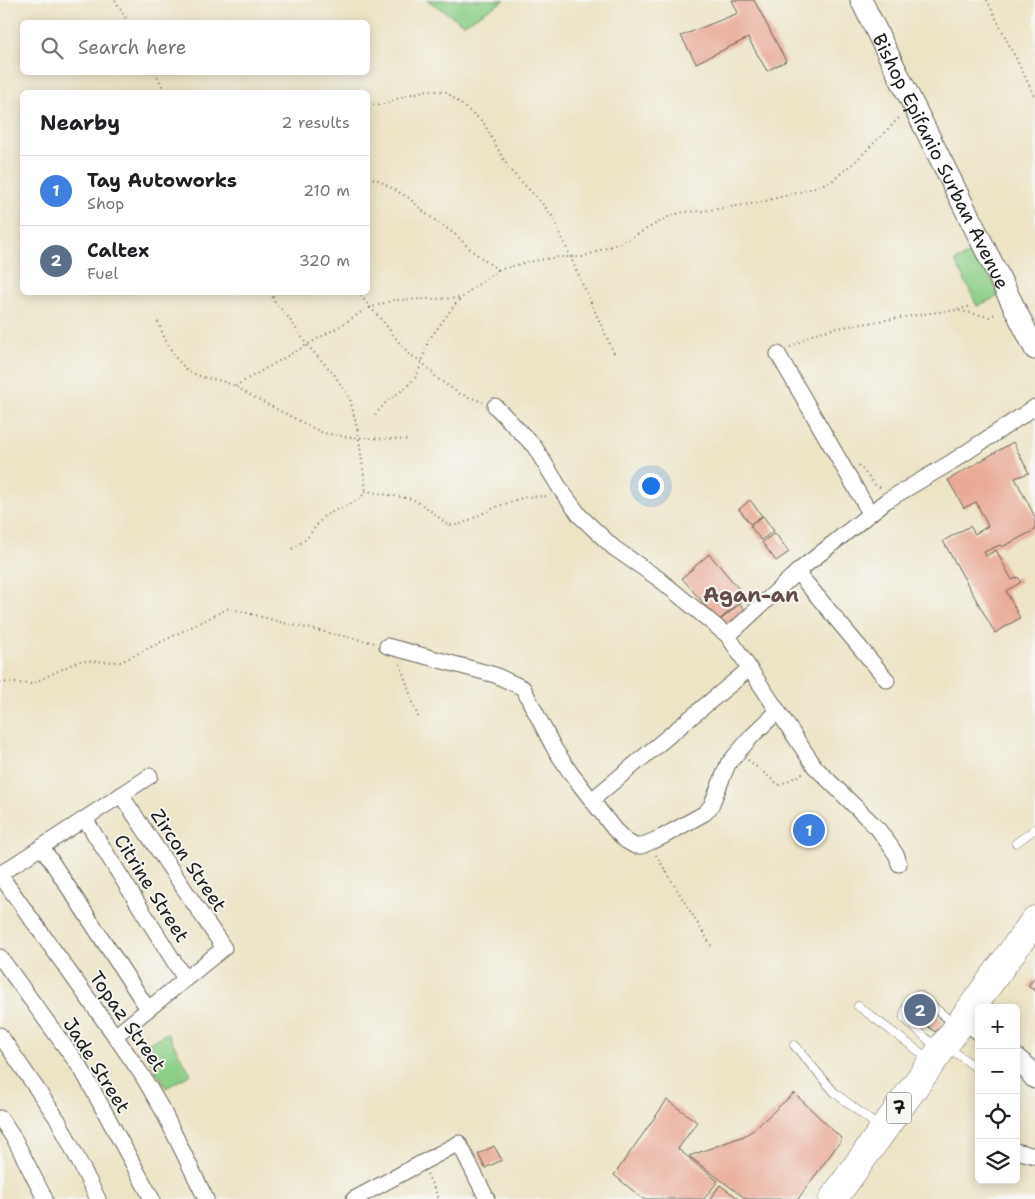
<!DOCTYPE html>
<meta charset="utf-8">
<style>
body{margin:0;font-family:"Shantell Sans",sans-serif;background:#f2f2f2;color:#202124}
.controls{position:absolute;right:15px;bottom:15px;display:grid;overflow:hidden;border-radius:8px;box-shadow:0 2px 12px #0003}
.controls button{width:45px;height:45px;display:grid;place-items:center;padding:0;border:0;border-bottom:1px solid #e0e0e0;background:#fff;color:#202124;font:25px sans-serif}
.you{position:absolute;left:650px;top:485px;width:18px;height:18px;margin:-12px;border:4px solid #fff;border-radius:50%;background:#1a73e8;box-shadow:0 0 0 8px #1a73e833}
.badge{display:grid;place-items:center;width:32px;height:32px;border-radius:50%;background:#b5179e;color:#fff;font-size:16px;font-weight:700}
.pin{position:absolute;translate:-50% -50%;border:2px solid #fff;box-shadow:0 1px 5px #0006}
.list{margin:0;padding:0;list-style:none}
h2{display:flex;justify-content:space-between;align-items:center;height:65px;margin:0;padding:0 20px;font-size:21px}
h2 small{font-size:16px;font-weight:400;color:#757577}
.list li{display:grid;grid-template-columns:32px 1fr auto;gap:15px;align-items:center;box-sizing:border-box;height:70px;padding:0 20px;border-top:1px solid #e0e0e0}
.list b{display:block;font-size:19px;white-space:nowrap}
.list p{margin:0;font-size:16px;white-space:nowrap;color:#757577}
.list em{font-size:16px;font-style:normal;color:#757577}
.icon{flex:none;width:28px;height:28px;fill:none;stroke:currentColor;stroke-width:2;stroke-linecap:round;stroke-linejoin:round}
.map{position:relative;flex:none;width:1035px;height:1199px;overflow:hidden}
.search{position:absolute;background:#fff;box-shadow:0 2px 12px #0003;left:20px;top:20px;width:350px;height:55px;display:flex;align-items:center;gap:12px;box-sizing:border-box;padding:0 18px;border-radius:8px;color:#757577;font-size:19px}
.panel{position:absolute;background:#fff;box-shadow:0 2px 12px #0003;left:20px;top:90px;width:350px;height:205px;border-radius:8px}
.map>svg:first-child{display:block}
.green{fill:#8ccf87;stroke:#547652}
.building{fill:#e9a994}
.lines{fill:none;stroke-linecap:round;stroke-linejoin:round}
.lane-casing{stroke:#656258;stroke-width:9}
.street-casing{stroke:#656258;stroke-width:17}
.secondary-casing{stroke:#656258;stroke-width:23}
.highway-casing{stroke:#656258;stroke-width:29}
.path{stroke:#656258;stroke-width:2;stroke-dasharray:1 4;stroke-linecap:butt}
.lane{stroke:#fff;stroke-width:8}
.street{stroke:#fff;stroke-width:15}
.secondary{stroke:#fff;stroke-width:21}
.highway{stroke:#fff;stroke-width:28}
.labels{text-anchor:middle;stroke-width:4;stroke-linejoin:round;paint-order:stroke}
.shield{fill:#f6f6f2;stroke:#5d5d5c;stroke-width:1}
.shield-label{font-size:18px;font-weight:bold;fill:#1c1c1c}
.street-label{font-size:19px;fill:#1c1c1c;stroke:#f6f6f2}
.quarter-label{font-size:21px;font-weight:bold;fill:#644d46;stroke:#f6f6f2}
</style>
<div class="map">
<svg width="1035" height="1199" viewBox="0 0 1035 1199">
<rect width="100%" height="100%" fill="#f6f6f2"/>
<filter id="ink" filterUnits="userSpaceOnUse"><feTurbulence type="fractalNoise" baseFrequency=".02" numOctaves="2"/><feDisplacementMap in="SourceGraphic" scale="10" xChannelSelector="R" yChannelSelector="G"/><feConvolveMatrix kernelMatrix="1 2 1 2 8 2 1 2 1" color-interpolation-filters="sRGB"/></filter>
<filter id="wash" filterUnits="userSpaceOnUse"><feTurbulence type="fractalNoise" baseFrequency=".0096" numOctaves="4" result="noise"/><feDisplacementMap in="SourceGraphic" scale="20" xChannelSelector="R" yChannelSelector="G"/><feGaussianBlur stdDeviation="1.12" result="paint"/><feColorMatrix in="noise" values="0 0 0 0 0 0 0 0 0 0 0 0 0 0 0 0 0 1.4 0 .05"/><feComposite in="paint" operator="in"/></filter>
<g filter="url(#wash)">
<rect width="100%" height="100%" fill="#ede4c6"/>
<!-- green -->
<g class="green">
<polygon points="427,0 505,0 464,24"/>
<polygon points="978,250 999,296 977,306 955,261"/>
<polygon points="167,1033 191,1074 166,1088 142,1047"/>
</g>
<g id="blocks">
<!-- building -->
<g class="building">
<polygon points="732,0 754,0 786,61 767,71 748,38 696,63 681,36 738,13"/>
<polygon points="1013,442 1029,473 1015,478 1035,517 1035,530 1002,547 1000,545 984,552 986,556 996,550 1012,580 1018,577 1021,582 1006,591 1020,618 995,633 943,541 970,526 975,534 988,526 976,502 964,508 948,480"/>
<polygon points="750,500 762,516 750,524 739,509"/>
<polygon points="763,516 774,531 761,540 750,526"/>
<polygon points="775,533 789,552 776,561 762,542"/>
<polygon points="709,554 746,597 718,621 682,578"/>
<polygon points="740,604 746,612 727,630 719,621"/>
<polygon points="1035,977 1035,991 1028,986"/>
<polygon points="926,1006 944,1022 935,1032 917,1017"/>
<polygon points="794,1093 842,1139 798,1199 746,1199 689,1156 744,1136 752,1131"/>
<polygon points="667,1100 697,1122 678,1149 718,1181 704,1199 643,1199 614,1175"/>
<polygon points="494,1146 502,1160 485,1168 478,1154"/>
<polygon points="720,1185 739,1199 710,1199"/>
</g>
</g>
</g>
<g filter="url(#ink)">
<use href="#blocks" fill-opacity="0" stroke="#656258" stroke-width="1"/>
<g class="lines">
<!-- lane casing -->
<g class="lane-casing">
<g id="lane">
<polyline points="1016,843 1035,829"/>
<polyline points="858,1006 929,1059"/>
<polyline points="794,1045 835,1093 879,1127"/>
<polyline points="948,1047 979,1070"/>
<path d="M937,1048L904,1018C903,1008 910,1001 918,995H920L955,1025"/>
</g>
</g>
<!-- street casing -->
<g class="street-casing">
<g id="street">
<polyline points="778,354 870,513"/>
<polyline points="495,406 534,446 561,490 580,516 614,548 659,579 728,636 815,767 878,829 889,844 897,856 899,864"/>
<polyline points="797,572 887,680"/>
<polyline points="728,636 797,572 886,501 950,463 1035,407"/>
<polyline points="387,646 495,675 523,688 554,748 570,772 614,829 626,841 635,846 641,846 662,837 705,813 711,806 728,764 752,736 778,711"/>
<polyline points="593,799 749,669"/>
<polyline points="85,819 185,979"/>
<polyline points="42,847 148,1009"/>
<polyline points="0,874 150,776"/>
<polyline points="0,875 115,1036 142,1075 163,1111 206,1199"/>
<polyline points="0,957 82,1070 152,1199"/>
<polyline points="0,1035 58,1120 98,1199"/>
<polyline points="115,1036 224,948 121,795"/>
<polyline points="0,1118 15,1140 45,1199"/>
<polyline points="1016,1151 1035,1156"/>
<polyline points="354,1199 459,1143 487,1199"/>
</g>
</g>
<!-- secondary casing -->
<g class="secondary-casing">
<g id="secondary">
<path id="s1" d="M861,0L1035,349"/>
<polyline points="965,1017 979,1029"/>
<polyline points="1016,1059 1026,1067 1035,1078"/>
</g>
</g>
<!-- highway casing -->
<g class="highway-casing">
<polyline id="highway" points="833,1199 1035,920"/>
</g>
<!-- path -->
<g class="path">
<polyline points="115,0 128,22"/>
<polyline points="987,0 1035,97"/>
<polyline points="155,72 165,92"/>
<polyline points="368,105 385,104 404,96 428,90 446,92 483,122 509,169 539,200 553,217 581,281 615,355"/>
<polyline points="368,177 378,180 409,198 425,213 456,235 472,251 498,270"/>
<polyline points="271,292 275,303 286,314 307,345 334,374 350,399 358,432 366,491"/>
<polyline points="357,292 385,324 398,341 409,354 422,362 438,379 460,394 483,402"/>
<polyline points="958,309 972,306"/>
<polyline points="158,322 165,339 176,358 188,371 202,377 222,381 235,386 251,396 323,433 348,437 410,440"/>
<polyline points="790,347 816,333 837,328 930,313 956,310 989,317 997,313"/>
<polyline points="235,386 340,326 366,309 394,300 462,298"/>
<polyline points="375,415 387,401 404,389 416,377 422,362 428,341 456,303 472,289 498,270 528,262 558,257 582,257 625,241 670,216 683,212 703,211 757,203 807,190 832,181 858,159 901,116"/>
<polyline points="859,465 874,484 881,488"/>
<polyline points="292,549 307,538 324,516 360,499 366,491 412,499 426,507 448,525 459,525 496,507 525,497 548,496"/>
<polyline points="400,664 418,717"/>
<polyline points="0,682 31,684 79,661 121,662 229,608 284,623 375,643"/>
<polyline points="748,760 779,785 804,773"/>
<polyline points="656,855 712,947"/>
<polyline points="427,1174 439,1199"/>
</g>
<!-- lane -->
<use href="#lane" class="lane"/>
<!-- street -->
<use href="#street" class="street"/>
<!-- secondary -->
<use href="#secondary" class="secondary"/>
<!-- highway -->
<use href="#highway" class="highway"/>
</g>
</g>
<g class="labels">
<!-- shield labels -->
<rect class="shield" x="886.5" y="1092.5" width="25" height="31" rx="4"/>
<g class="shield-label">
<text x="899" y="1114">7</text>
</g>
<!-- street labels -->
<g class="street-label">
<text dy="7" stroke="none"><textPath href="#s1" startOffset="180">Bishop Epifanio Surban Avenue</textPath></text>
<text transform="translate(189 860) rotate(56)" y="7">Zircon Street</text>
<text transform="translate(152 888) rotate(58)" y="7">Citrine Street</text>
<text transform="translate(128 1021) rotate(55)" y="7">Topaz Street</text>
<text transform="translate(97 1065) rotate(58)" y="7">Jade Street</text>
</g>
<!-- quarter labels -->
<g class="quarter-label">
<text x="751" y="602">Agan-an</text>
</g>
</g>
</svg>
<div class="controls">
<button>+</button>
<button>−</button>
<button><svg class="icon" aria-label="locate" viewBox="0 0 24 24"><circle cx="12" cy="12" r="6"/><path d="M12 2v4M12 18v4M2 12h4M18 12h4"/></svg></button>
<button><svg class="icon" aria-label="layers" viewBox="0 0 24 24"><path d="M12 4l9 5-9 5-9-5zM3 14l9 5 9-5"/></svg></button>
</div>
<div class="you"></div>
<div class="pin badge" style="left:809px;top:830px;background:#3f7fe0">1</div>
<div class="pin badge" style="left:920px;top:1010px;background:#5c6f8a">2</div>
<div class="search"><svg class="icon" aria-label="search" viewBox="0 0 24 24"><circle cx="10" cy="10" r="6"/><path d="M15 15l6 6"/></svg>Search here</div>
<section class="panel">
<h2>Nearby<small>2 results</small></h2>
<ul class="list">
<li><span class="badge" style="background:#3f7fe0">1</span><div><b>Tay Autoworks</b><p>Shop</p></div><em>210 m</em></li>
<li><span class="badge" style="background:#5c6f8a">2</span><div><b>Caltex</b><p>Fuel</p></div><em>320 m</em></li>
</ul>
</section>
</div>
